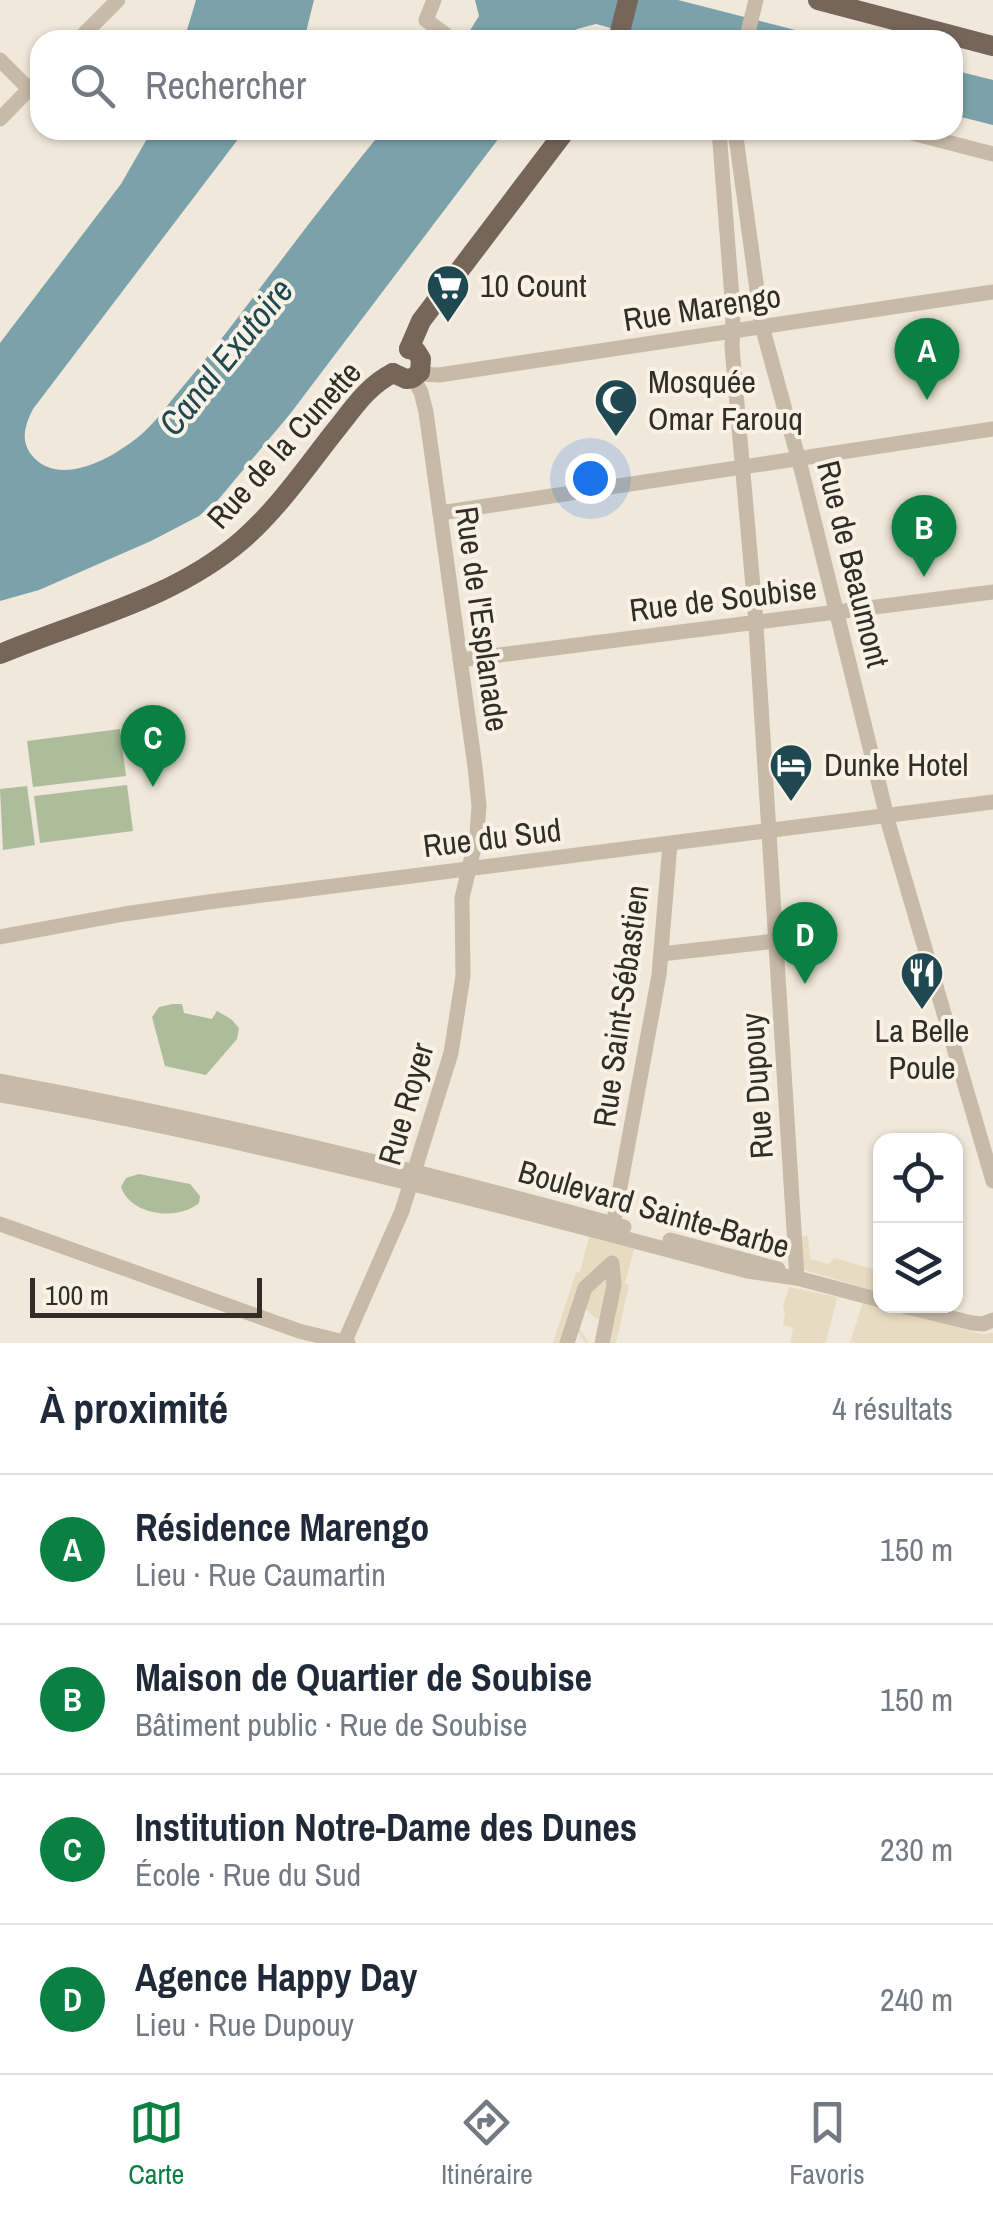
<!DOCTYPE html>
<html lang="fr">
<meta charset="utf-8">
<style>
body{margin:0;font-family:"Archivo Narrow",sans-serif;background:#f2f2f3;color:#1f2937}
.controls{position:absolute;right:30px;bottom:30px;display:grid;overflow:hidden;border-radius:20px;box-shadow:0 2px 8px #0004}
.controls button{width:90px;height:90px;display:grid;place-items:center;padding:0;border:0;border-bottom:2px solid #e0e1e3;background:#fff;color:#1f2937;font:50px sans-serif}
.scale{position:absolute;left:30px;bottom:25px;width:232px;box-sizing:border-box;padding-left:10px;border:5px solid #342d27;border-top:0;font-size:28px;line-height:35px;white-space:nowrap;color:#342d27;-webkit-text-stroke:8px #f8f2e6;paint-order:stroke}
.you{position:absolute;left:590px;top:478px;width:35px;height:35px;margin:-25px;border:8px solid #fff;border-radius:50%;background:#1a73e8;box-shadow:0 0 0 15px #1a73e833}
.badge{display:grid;place-items:center;width:65px;height:65px;border-radius:50%;background:#0b8043;color:#fff;font-size:32px;font-weight:700}
.pin{position:absolute;translate:-50% -82px;filter:drop-shadow(0 2px 5px #0008)}
.pin::after{content:'';position:absolute;top:52px;width:35px;height:30px;background:inherit;clip-path:polygon(0 0,100% 0,50% 100%)}
.list{margin:0;padding:0;list-style:none}
h2{display:flex;justify-content:space-between;align-items:center;height:130px;margin:0;padding:0 40px;font-size:42px}
h2 small{font-size:32px;font-weight:400;color:#747a83}
.list li{display:grid;grid-template-columns:65px 1fr auto;gap:30px;align-items:center;box-sizing:border-box;height:150px;padding:0 40px;border-top:2px solid #e0e1e3}
.list b{display:block;font-size:38px;white-space:nowrap}
.list p{margin:0;font-size:32px;white-space:nowrap;color:#747a83}
.list em{font-size:32px;font-style:normal;color:#747a83}
.icon{flex:none;width:55px;height:55px;fill:none;stroke:currentColor;stroke-width:2;stroke-linecap:round;stroke-linejoin:round}
.map{position:relative;flex:none;width:993px;height:1343px;overflow:hidden}
.search{position:absolute;background:#fff;box-shadow:0 2px 8px #0004;left:30px;right:30px;top:30px;height:110px;display:flex;align-items:center;gap:25px;box-sizing:border-box;padding:0 35px;border-radius:30px;color:#747a83;font-size:38px}
.sheet{height:730px;background:#fff}
nav{display:flex;justify-content:space-around;align-items:center;box-sizing:border-box;height:140px;border-top:2px solid #e0e1e3;background:#fff;font-size:28px;color:#747a83}
nav a{display:grid;justify-items:center;gap:5px}
nav .on{color:#0b8043}
.map>svg:first-child{display:block}
.green{fill:#adbd9b}
.plaza{fill:#e7dbc2}
.water{fill:#7ba2ab}
.lines{fill:none;stroke-linecap:round;stroke-linejoin:round}
.minor{stroke:#c7baa7;stroke-width:15}
.major{stroke:#756659;stroke-width:20}
.labels{text-anchor:middle;stroke-width:8;stroke-linejoin:round;paint-order:stroke}
.poi-label{font-size:32px;fill:#342d27;stroke:#f8f2e6;text-anchor:start}
.street-label{font-size:32px;fill:#342d27;stroke:#f8f2e6}
.water-label{font-size:35px;font-style:italic;fill:#1f4852;stroke:#f8f2e6}
</style>
<div class="map">
<svg width="993" height="1343" viewBox="0 0 993 1343">
<rect width="100%" height="100%" fill="#f0e8da"/>
<!-- green -->
<g class="green">
<polygon points="120,729 126,776 33,787 27,741"/>
<polygon points="127,785 133,831 40,843 34,796"/>
<polygon points="27,786 35,845 3,850 0,789"/>
<polygon points="173,1004 182,1004 184,1013 212,1019 217,1011 231,1019 239,1028 237,1039 206,1075 165,1066 152,1017 159,1007"/>
<path d="M139,1174L190,1184L200,1196L199,1203C178,1221 131,1216 121,1187L126,1178Z"/>
</g>
<!-- plaza -->
<g class="plaza">
<polygon points="808,1236 810,1259 829,1264 834,1258 880,1271 880,1292 804,1270 798,1237"/>
<polygon points="589,1237 634,1249 625,1284 629,1285 616,1343 598,1343 601,1320 594,1317 584,1307 580,1329 589,1343 585,1343 578,1332 572,1343 553,1343 576,1272 580,1272"/>
<polygon points="789,1287 837,1297 826,1343 790,1343 793,1328 783,1325 785,1313 783,1306"/>
<polygon points="863,1302 981,1334 993,1333 993,1343 850,1343"/>
</g>
<!-- water -->
<g class="water">
<polygon points="196,0 314,0 304,40 184,40"/>
<polygon points="475,0 678,0 834,40 655,40 596,24 577,29 562,40 464,40 479,16"/>
<polygon points="953,70 993,80 993,125 953,115"/>
<path d="M152,130H245L33,409C26,423 20,438 30,453C58,492 119,455 145,431C156,421 165,408 175,396C198,369 220,341 242,312C288,251 335,189 383,130H505L290,414L218,500L199,516L151,541L39,590L0,601V343L121,184Z"/>
</g>
<g class="lines">
<!-- minor -->
<g class="minor">
<polyline points="434,0 426,20 453,40"/>
<polyline points="78,40 118,0"/>
<polyline points="746,40 756,0"/>
<polyline points="0,60 29,89"/>
<polyline points="0,119 40,78"/>
<polyline points="719,130 733,311 732,347 755,610 797,1278"/>
<polyline points="735,130 762,326 802,472 890,829 993,1181"/>
<polyline points="900,130 993,154"/>
<polyline points="418,374 439,375 993,292"/>
<polyline points="440,513 993,429"/>
<polyline points="460,660 993,592"/>
<polyline points="0,937 124,914 208,902 993,802"/>
<polyline points="661,954 776,941"/>
<path d="M0,1081C210,1120 418,1170 624,1227"/>
<path d="M0,1095C252,1139 500,1205 747,1271L797,1278L880,1300"/>
<polyline points="0,1224 299,1331 348,1343"/>
<polyline points="612,1231 659,975 670,844"/>
<polyline points="670,1240 778,1269"/>
<polyline points="903,1306 972,1323 983,1324 993,1320"/>
<polyline points="344,1343 402,1211 451,1053 463,976 462,898 477,835 479,806 475,767 426,412 421,392 413,378"/>
<polyline points="567,1343 585,1288 612,1263 614,1285 602,1343"/>
</g>
<!-- major -->
<g class="major">
<polyline points="818,0 993,46"/>
<polyline points="618,40 628,0"/>
<polyline points="409,349 421,321 566,130"/>
<polyline points="393,373 406,379 413,378 420,372 421,359 416,351 409,349"/>
<path d="M0,654C81,620 172,600 241,541C277,510 305,469 335,431C353,409 367,386 393,373"/>
</g>
</g>
<!-- icons -->
<defs>
<g id="supermarket-pin" transform="scale(2.25)"><path d="M0 17L-7.5 6A9.5 9.5 0 1 1 7.5 6Z" fill="#1f4852" stroke="#f8f2e6"/><path d="M-6-5.5h2.5l.6 2H6L4.5 2H-2.5L-4.4-4H-6ZM-1.5 3.2a1.3 1.3 0 1 0 .1 0ZM3 3.2a1.3 1.3 0 1 0 .1 0Z" fill="#fff"/></g>
<g id="mosque-pin" transform="scale(2.25)"><path d="M0 17L-7.5 6A9.5 9.5 0 1 1 7.5 6Z" fill="#1f4852" stroke="#f8f2e6"/><path d="M3.5-4.9A6 6 0 1 0 3.5 4.9A5 5 0 1 1 3.5-4.9Z" fill="#fff"/></g>
<g id="hotel-pin" transform="scale(2.25)"><path d="M0 17L-7.5 6A9.5 9.5 0 1 1 7.5 6Z" fill="#1f4852" stroke="#f8f2e6"/><path d="M-6-4.5h1.5V1H6V5H4.5V3h-9V5H-6ZM-4 0a1.8 1.8 0 1 1 3.6 0ZM.5 0V-2.5h3Q6-2.5 6 0Z" fill="#fff"/></g>
<g id="restaurant-pin" transform="scale(2.25)"><path d="M0 17L-7.5 6A9.5 9.5 0 1 1 7.5 6Z" fill="#1f4852" stroke="#f8f2e6"/><path d="M-5-6h1v4h1v-4h1v4h1v-4h1v5L-1.5 .5V6h-2V.5L-5-1ZM5-6V6H3V1.5H1.5Q1.5-4 5-6Z" fill="#fff"/></g>
</defs>
<g fill-rule="evenodd">
<use href="#supermarket-pin" x="448" y="286"/>
<use href="#mosque-pin" x="616" y="400"/>
<use href="#hotel-pin" x="791" y="765"/>
<use href="#restaurant-pin" x="922" y="973"/>
</g>
<g class="labels">
<!-- poi labels -->
<g class="poi-label">
<text x="480" y="297">10 Count</text>
<text x="648" y="393">Mosquée<tspan x="648" dy="37">Omar Farouq</tspan></text>
<text x="824" y="776">Dunke Hotel</text>
<text x="922" y="1042" text-anchor="middle">La Belle<tspan x="922" dy="37">Poule</tspan></text>
</g>
<!-- street labels -->
<g class="street-label">
<text transform="translate(702 308) rotate(-9)" y="11">Rue Marengo</text>
<text transform="translate(284 445) rotate(-48)" y="11">Rue de la Cunette</text>
<text transform="translate(853 564) rotate(76)" y="11">Rue de Beaumont</text>
<text transform="translate(723 599) rotate(-7)" y="11">Rue de Soubise</text>
<text transform="translate(482 619) rotate(82)" y="11">Rue de l'Esplanade</text>
<text transform="translate(492 838) rotate(-7)" y="11">Rue du Sud</text>
<text transform="translate(621 1006) rotate(-82)" y="11">Rue Saint-Sébastien</text>
<text transform="translate(757 1086) rotate(-94)" y="11">Rue Dupouy</text>
<text transform="translate(406 1104) rotate(-74)" y="11">Rue Royer</text>
<text transform="translate(654 1209) rotate(16)" y="11">Boulevard Sainte-Barbe</text>
</g>
<!-- water labels -->
<g class="water-label">
<text transform="translate(226 357) rotate(-51)" y="12">Canal Exutoire</text>
</g>
</g>
</svg>
<div class="controls">
<button><svg class="icon" aria-label="locate" viewBox="0 0 24 24"><circle cx="12" cy="12" r="6"/><path d="M12 2v4M12 18v4M2 12h4M18 12h4"/></svg></button>
<button><svg class="icon" aria-label="layers" viewBox="0 0 24 24"><path d="M12 4l9 5-9 5-9-5zM3 14l9 5 9-5"/></svg></button>
</div>
<div class="scale">100 m</div>
<div class="you"></div>
<div class="pin badge" style="left:927px;top:400px">A</div>
<div class="pin badge" style="left:924px;top:577px">B</div>
<div class="pin badge" style="left:153px;top:787px">C</div>
<div class="pin badge" style="left:805px;top:984px">D</div>
<div class="search"><svg class="icon" aria-label="search" viewBox="0 0 24 24"><circle cx="10" cy="10" r="6"/><path d="M15 15l6 6"/></svg>Rechercher</div>
</div>
<section class="sheet">
<h2>À proximité<small>4 résultats</small></h2>
<ul class="list">
<li><span class="badge">A</span><div><b>Résidence Marengo</b><p>Lieu · Rue Caumartin</p></div><em>150 m</em></li>
<li><span class="badge">B</span><div><b>Maison de Quartier de Soubise</b><p>Bâtiment public · Rue de Soubise</p></div><em>150 m</em></li>
<li><span class="badge">C</span><div><b>Institution Notre-Dame des Dunes</b><p>École · Rue du Sud</p></div><em>230 m</em></li>
<li><span class="badge">D</span><div><b>Agence Happy Day</b><p>Lieu · Rue Dupouy</p></div><em>240 m</em></li>
</ul>
</section>
<nav>
<a class="on"><svg class="icon" aria-label="map" viewBox="0 0 24 24"><path d="M3 6l6-2 6 2 6-2v14l-6 2-6-2-6 2zM9 4v14M15 6v14"/></svg>Carte</a>
<a><svg class="icon" aria-label="directions" viewBox="0 0 24 24"><path d="M12 3l9 9-9 9-9-9zM9 14v-3h6M13 9l2 2-2 2"/></svg>Itinéraire</a>
<a><svg class="icon" aria-label="saved" viewBox="0 0 24 24"><path d="M7 4h10v16l-5-4-5 4z"/></svg>Favoris</a>
</nav>
